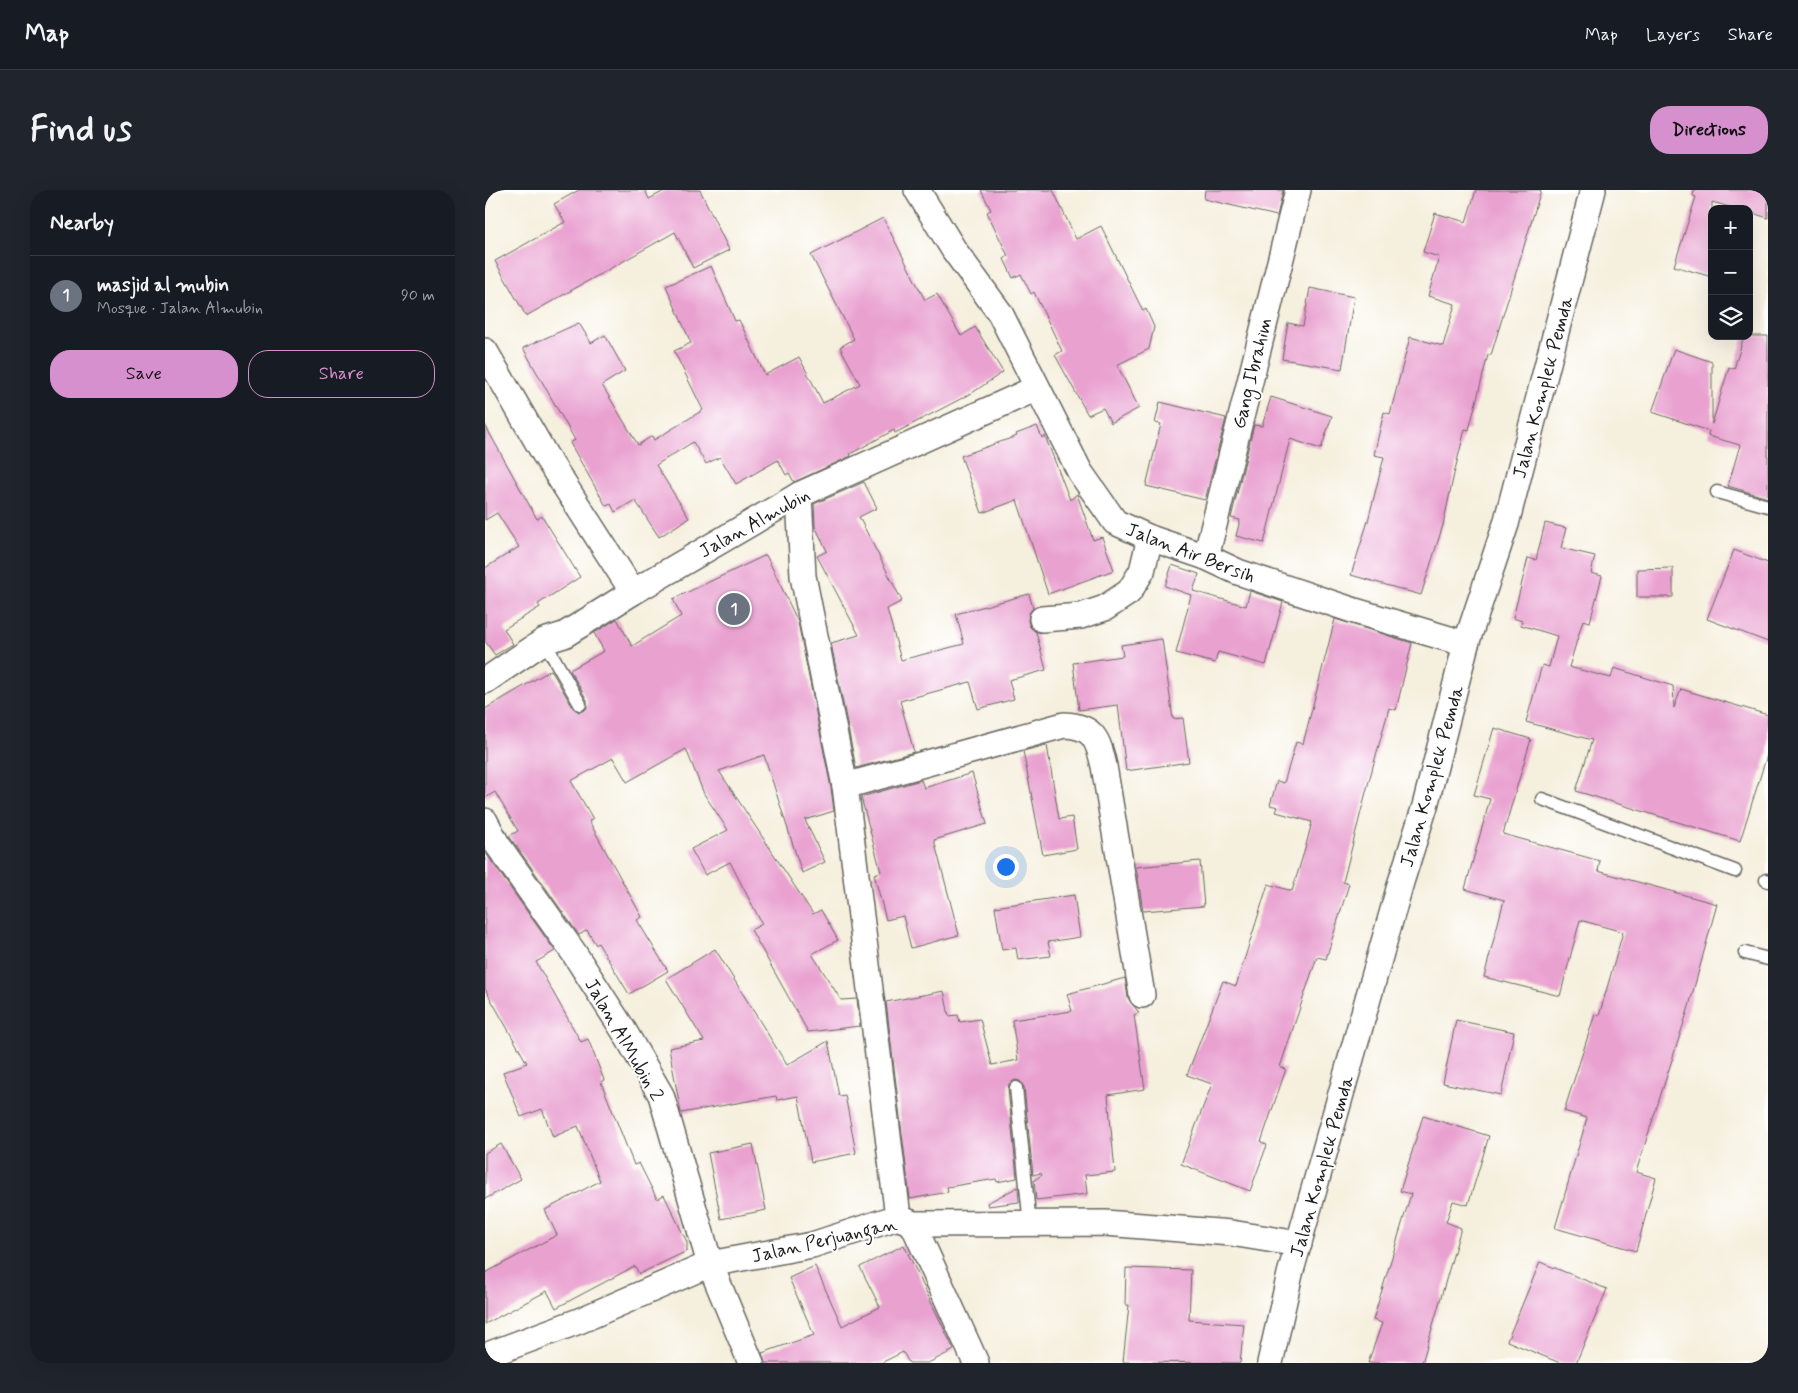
<!DOCTYPE html>
<meta charset="utf-8">
<style>
body{margin:0;font-family:Mynerve,sans-serif;background:#20242c;color:#f1f3f6}
.controls{position:absolute;right:15px;top:15px;display:grid;overflow:hidden;border-radius:10px;box-shadow:0 5px 20px #0002}
.controls button{width:45px;height:45px;display:grid;place-items:center;padding:0;border:0;border-bottom:1px solid #363941;background:#171b24;color:#f1f3f6;font:25px sans-serif}
.you{position:absolute;left:520px;top:676px;width:18px;height:18px;margin:-12px;border:4px solid #fff;border-radius:50%;background:#1a73e8;box-shadow:0 0 0 8px #1a73e833}
.badge{display:grid;place-items:center;width:32px;height:32px;border-radius:50%;background:#d690ce;color:#fff;font-size:16px;font-weight:700}
.pin{position:absolute;translate:-50% -50%;border:2px solid #fff;box-shadow:0 1px 5px #0006}
.list{margin:0;padding:0;list-style:none}
h2{display:flex;justify-content:space-between;align-items:center;height:65px;margin:0;padding:0 20px;font-size:21px}
h2 small{font-size:16px;font-weight:400;color:#9ea1a6}
.list li{display:grid;grid-template-columns:32px 1fr auto;gap:15px;align-items:center;box-sizing:border-box;height:80px;padding:0 20px;border-top:1px solid #363941}
.list b{display:block;font-size:19px;white-space:nowrap}
.list p{margin:0;font-size:16px;white-space:nowrap;color:#9ea1a6}
.list em{font-size:16px;font-style:normal;color:#9ea1a6}
.actions{display:flex;gap:10px;padding:15px 20px}
.actions a{flex:1;padding:11px 0;border:1px solid #d690ce;border-radius:20px;text-align:center;font-size:18px;color:#d690ce}
.actions .main{background:#d690ce;color:#111}
.icon{flex:none;width:28px;height:28px;fill:none;stroke:currentColor;stroke-width:2;stroke-linecap:round;stroke-linejoin:round}
.map{position:relative;flex:none;width:1283px;height:1173px;overflow:hidden;border-radius:20px}
header{display:flex;align-items:center;gap:30px;box-sizing:border-box;height:70px;padding:0 25px;background:#171b24;border-bottom:1px solid #363941}
header strong{font-size:24px}
nav{display:flex;gap:28px;margin-inline-start:auto;font-size:18px}
.intro{display:flex;align-items:center;justify-content:space-between;box-sizing:border-box;height:120px;padding:0 30px}
h1{margin:0;font-size:35px}
.button{padding:12px 22px;border-radius:20px;background:#d690ce;color:#111;font-size:18px;font-weight:700}
main{display:flex;gap:30px;padding:0 30px}
aside{flex:1;background:#171b24;border-radius:20px;box-shadow:0 5px 20px #0002}
.map>svg:first-child{display:block}
.building{fill:#e9a1d0}
.lines{fill:none;stroke-linecap:round;stroke-linejoin:round}
.service-casing{stroke:#686660;stroke-width:15}
.minor-casing{stroke:#686660;stroke-width:28}
.service{stroke:#fff;stroke-width:12}
.minor{stroke:#fff;stroke-width:25}
.labels{text-anchor:middle;stroke-width:4;stroke-linejoin:round;paint-order:stroke}
.street-label{font-size:19px;fill:#1c1c1c;stroke:#fff}
</style>
<header>
<strong>Map</strong>
<nav><a>Map</a><a>Layers</a><a>Share</a></nav>
</header>
<div class="intro"><h1>Find us</h1><a class="button">Directions</a></div>
<main>
<aside>
<h2>Nearby<small></small></h2>
<ul class="list">
<li><span class="badge" style="background:#6b7280">1</span><div><b>masjid al mubin</b><p>Mosque · Jalan Almubin</p></div><em>90 m</em></li>
</ul>
<div class="actions"><a class="main">Save</a><a>Share</a></div>
</aside>
<div class="map">
<svg width="1283" height="1173" viewBox="0 0 1283 1173">
<rect width="100%" height="100%" fill="#fff"/>
<filter id="ink" filterUnits="userSpaceOnUse"><feTurbulence type="fractalNoise" baseFrequency=".02" numOctaves="2"/><feDisplacementMap in="SourceGraphic" scale="10" xChannelSelector="R" yChannelSelector="G"/><feConvolveMatrix kernelMatrix="1 2 1 2 8 2 1 2 1" color-interpolation-filters="sRGB"/></filter>
<filter id="wash" filterUnits="userSpaceOnUse"><feTurbulence type="fractalNoise" baseFrequency=".0096" numOctaves="4" result="noise"/><feDisplacementMap in="SourceGraphic" scale="20" xChannelSelector="R" yChannelSelector="G"/><feGaussianBlur stdDeviation="1.12" result="paint"/><feColorMatrix in="noise" values="0 0 0 0 0 0 0 0 0 0 0 0 0 0 0 0 0 1.4 0 .05"/><feComposite in="paint" operator="in"/></filter>
<g filter="url(#wash)">
<rect width="100%" height="100%" fill="#f5efdd"/>
<g id="blocks">
<!-- building -->
<g class="building">
<polygon points="94,0 160,0 164,9 181,0 215,0 244,60 208,78 190,42 41,126 10,71 80,32 69,14"/>
<polygon points="496,0 568,0 591,49 616,36 658,121 661,119 669,137 664,159 632,175 654,218 626,233 618,218 603,225 570,165 577,161 549,102 546,104 536,84 528,88 519,69 523,66 502,22 506,20"/>
<polygon points="720,0 798,0 792,26 719,9"/>
<polygon points="991,0 1056,0 1006,165 1003,165 984,240 980,239 969,284 958,335 936,405 866,385 883,331 899,267 889,265 899,222 905,224 925,147 958,156 970,114 943,106 954,67 938,62 950,23 981,32"/>
<polygon points="1209,0 1283,0 1283,28 1264,22 1264,19 1252,19 1227,12 1227,87 1189,76 1211,7 1208,6"/>
<polygon points="398,28 440,110 452,104 476,146 490,137 518,182 487,203 410,243 409,240 365,264 366,266 309,292 304,283 301,285 293,270 251,294 235,267 221,274 208,252 171,275 204,328 174,347 150,310 130,322 126,314 121,316 85,253 90,250 38,158 94,133 106,153 120,145 140,181 117,195 153,255 167,246 169,250 218,220 189,161 206,153 181,96 226,76 250,131 254,130 280,185 314,167 338,213 375,194 355,157 369,149 326,65"/>
<polygon points="825,98 869,107 857,179 797,169 803,133 818,136"/>
<polygon points="1259,146 1283,146 1283,308 1243,296 1255,255 1223,246 1224,241 1167,222 1189,159 1227,172 1227,234 1244,177 1249,179"/>
<polygon points="786,207 847,226 836,259 805,249 779,353 751,346 755,330 746,328 769,235 777,236"/>
<polygon points="675,212 741,228 720,310 661,296 676,234 670,233"/>
<polygon points="0,235 52,329 57,326 95,387 53,414 55,417 19,439 28,454 10,465 0,451 0,378 34,357 12,323 0,330"/>
<polygon points="552,236 557,248 560,246 585,310 592,304 608,350 617,347 629,380 563,404 532,310 497,323 476,266 532,246 531,244"/>
<polygon points="379,292 392,318 374,327 417,411 402,419 416,470 479,454 471,424 544,404 548,418 544,423 543,431 545,437 551,442 561,480 524,490 529,509 493,519 485,492 415,511 429,562 371,578 346,453 374,445 332,366 342,361 330,336 329,314"/>
<polygon points="1060,333 1081,338 1076,358 1110,366 1106,383 1117,386 1105,432 1098,430 1084,477 1126,488 1129,478 1188,496 1189,518 1196,499 1283,525 1283,562 1255,651 1091,601 1107,550 1041,532 1057,475 1064,477 1072,446 1036,435 1037,431 1028,428 1043,368 1051,370"/>
<polygon points="1249,360 1283,373 1283,452 1222,429"/>
<polygon points="281,365 313,432 346,598 349,621 320,630 340,672 317,683 279,565 234,581 328,724 336,720 353,750 327,764 356,810 372,809 375,836 323,842 266,740 277,734 245,672 220,685 206,659 243,640 219,604 201,559 142,592 128,568 86,591 108,629 104,631 157,727 152,730 183,781 144,804 113,753 111,755 102,740 94,745 24,646 33,641 10,602 0,608 0,519 66,480 88,518 94,522 99,521 102,518 102,510 85,480 119,461 109,443 132,429 147,456 196,426 188,409"/>
<polygon points="687,375 714,384 708,401 761,416 765,401 798,412 781,475 733,462 730,473 691,463 706,405 680,396"/>
<polygon points="1188,378 1188,407 1152,407 1152,379"/>
<polygon points="850,429 927,453 911,520 904,518 881,602 858,692 864,694 841,769 832,767 795,877 801,879 776,952 782,955 765,1001 696,974 727,894 702,885 738,791 751,796 783,694 807,701 820,659 827,632 791,622 793,617 785,615 792,591 799,593 811,552 818,554"/>
<polygon points="677,449 688,529 698,528 704,572 641,581 633,515 594,520 588,473 638,466 636,455"/>
<polygon points="1009,538 1046,549 1018,644 1115,671 1113,681 1232,714 1203,820 1151,982 1171,988 1151,1061 1070,1038 1102,928 1079,921 1110,824 1114,826 1138,742 1095,730 1075,806 999,787 1019,710 980,699 1005,609 989,605"/>
<polygon points="562,555 574,629 587,627 592,659 558,665 538,561"/>
<polygon points="487,583 502,634 449,650 474,745 426,758 418,726 401,730 389,684 396,682 376,607 436,590 439,598"/>
<polygon points="0,662 70,761 51,772 96,852 103,849 119,890 116,892 149,975 154,973 172,1009 179,1005 202,1052 202,1061 154,1084 150,1076 71,1118 62,1101 0,1134 0,1083 72,1045 60,1020 115,991 93,936 68,947 57,919 36,927 18,882 42,873 0,799"/>
<polygon points="715,671 719,716 658,721 651,677"/>
<polygon points="589,705 595,747 563,752 566,766 533,770 531,758 517,760 510,717"/>
<polygon points="230,759 302,875 343,851 354,906 360,905 371,963 326,972 313,906 292,910 291,906 196,923 184,858 219,851 181,789"/>
<polygon points="640,788 643,808 654,823 649,825 660,899 623,905 630,982 600,985 602,1004 551,1010 549,990 557,985 556,983 548,985 539,897 535,891 530,890 524,894 523,899 532,988 512,992 511,989 462,997 463,1002 425,1009 401,812 459,801 464,826 473,825 475,832 495,829 507,875 533,870 527,830 587,821 582,804"/>
<polygon points="971,830 1029,842 1016,905 958,893"/>
<polygon points="938,926 1004,946 983,1015 968,1011 961,1032 976,1038 937,1173 883,1173 897,1133 888,1130 926,1004 915,1001"/>
<polygon points="16,954 36,989 0,1009 0,963"/>
<polygon points="268,954 281,1020 236,1029 223,963"/>
<polygon points="533,997 534,1012 503,1016 502,1013"/>
<polygon points="419,1055 469,1160 443,1173 424,1173 418,1162 396,1173 280,1173 277,1163 329,1145 304,1088 330,1076 357,1136 395,1117 375,1077"/>
<polygon points="1055,1072 1122,1099 1091,1173 1075,1173 1022,1151"/>
<polygon points="641,1078 706,1080 704,1130 759,1134 755,1173 638,1172 644,1115 640,1115"/>
</g>
</g>
</g>
<g filter="url(#ink)">
<use href="#blocks" fill-opacity="0" stroke="#686660" stroke-width="1"/>
<g class="lines">
<!-- service casing -->
<g class="service-casing">
<g id="service">
<polyline points="1232,302 1283,316"/>
<polyline points="59,451 95,514"/>
<polyline points="1057,609 1250,681"/>
<polyline points="1281,690 1283,691"/>
<polyline points="1260,763 1283,769"/>
<polyline points="531,898 545,1035"/>
</g>
</g>
<!-- minor casing -->
<g class="minor-casing">
<g id="minor">
<polyline points="432,0 469,60 515,123 595,282 630,332 665,348 721,367 753,382 870,421 981,454"/>
<polyline points="0,161 60,265 148,402"/>
<polyline points="314,305 318,386 360,596 413,1027"/>
<polyline points="721,367 813,0"/>
<polyline points="557,429 596,426 620,418 644,402 657,381 665,348"/>
<polyline points="0,491 59,451 79,445 148,402 314,305 552,198"/>
<path d="M360,596L579,535C609,536 613,550 619,576L657,805"/>
<polyline points="0,631 12,654 89,763 139,841 176,905 225,1074 266,1173"/>
<polyline points="428,1034 491,1173"/>
<polyline points="0,1166 94,1131 225,1074 327,1055 413,1027 428,1034 620,1033 746,1043 814,1054"/>
<polyline points="785,1173 805,1084 916,692 940,616 981,454 1021,334 1108,0"/>
</g>
</g>
<!-- service -->
<use href="#service" class="service"/>
<!-- minor -->
<use href="#minor" class="minor"/>
</g>
</g>
<g class="labels">
<!-- street labels -->
<g class="street-label">
<text transform="translate(766 183) rotate(-76)" y="7">Gang Ibrahim</text>
<text transform="translate(1057 197) rotate(-75)" y="7">Jalan Komplek Pemda</text>
<text transform="translate(269 332) rotate(-29)" y="7">Jalan Almubin</text>
<text transform="translate(706 362) rotate(21)" y="7">Jalan Air Bersih</text>
<text transform="translate(946 586) rotate(-74)" y="7">Jalan Komplek Pemda</text>
<text transform="translate(140 849) rotate(60)" y="7">Jalan AlMubin 2</text>
<text transform="translate(836 976) rotate(-74)" y="7">Jalan Komplek Pemda</text>
<text transform="translate(339 1049) rotate(-13)" y="7">Jalan Perjuangan</text>
</g>
</g>
</svg>
<div class="controls">
<button>+</button>
<button>−</button>
<button><svg class="icon" aria-label="layers" viewBox="0 0 24 24"><path d="M12 4l9 5-9 5-9-5zM3 14l9 5 9-5"/></svg></button>
</div>
<div class="you"></div>
<div class="pin badge" style="left:249px;top:419px;background:#6b7280">1</div>
</div>
</main>
